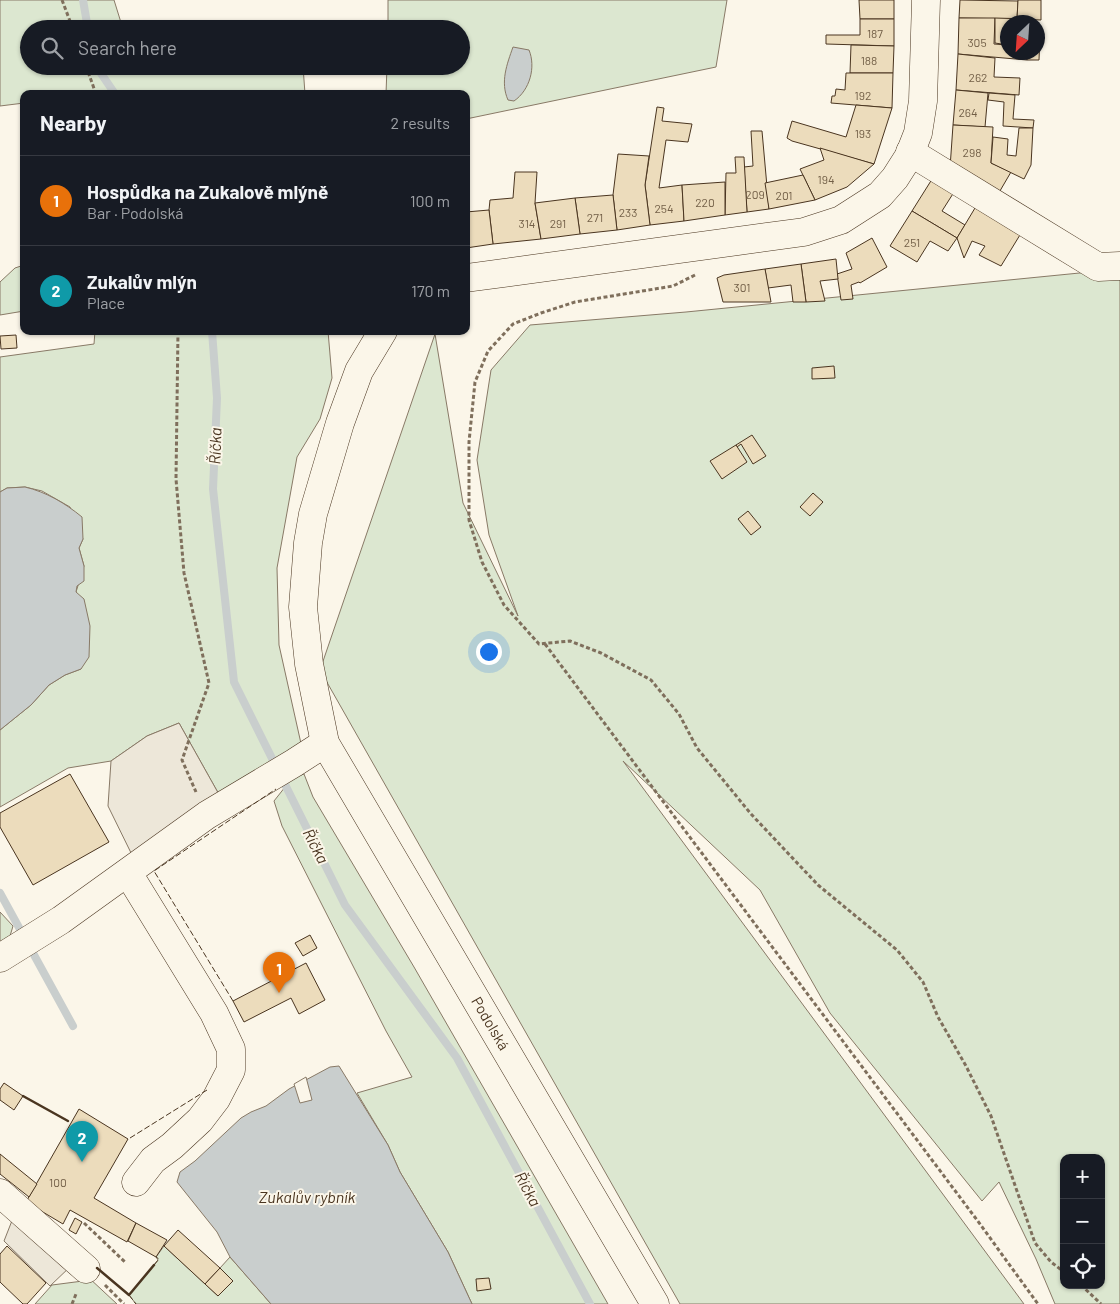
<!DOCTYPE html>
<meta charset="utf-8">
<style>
body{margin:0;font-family:Barlow,sans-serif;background:#20242c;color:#f1f3f6}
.controls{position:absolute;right:15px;bottom:15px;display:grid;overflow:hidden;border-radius:10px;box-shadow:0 1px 4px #0004}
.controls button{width:45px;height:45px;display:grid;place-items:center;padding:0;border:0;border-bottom:1px solid #363941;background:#171b24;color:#f1f3f6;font:25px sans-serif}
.compass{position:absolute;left:1000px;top:15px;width:45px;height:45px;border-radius:50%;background:#171b24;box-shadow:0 1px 4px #0004;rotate:205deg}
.you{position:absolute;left:488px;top:651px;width:18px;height:18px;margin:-12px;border:4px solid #fff;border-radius:50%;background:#1a73e8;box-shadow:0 0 0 8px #1a73e833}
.badge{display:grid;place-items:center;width:32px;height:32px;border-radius:50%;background:#c62828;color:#fff;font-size:16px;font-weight:700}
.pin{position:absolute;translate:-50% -41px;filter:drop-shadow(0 1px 2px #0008)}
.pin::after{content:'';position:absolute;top:26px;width:18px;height:15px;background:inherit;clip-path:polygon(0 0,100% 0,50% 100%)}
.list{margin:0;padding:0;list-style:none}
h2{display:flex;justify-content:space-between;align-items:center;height:65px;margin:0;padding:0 20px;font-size:21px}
h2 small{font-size:16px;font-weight:400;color:#9ea1a6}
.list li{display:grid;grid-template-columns:32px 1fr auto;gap:15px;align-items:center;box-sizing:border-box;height:90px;padding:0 20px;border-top:1px solid #363941}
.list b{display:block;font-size:19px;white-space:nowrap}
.list p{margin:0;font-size:16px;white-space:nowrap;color:#9ea1a6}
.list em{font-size:16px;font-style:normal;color:#9ea1a6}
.icon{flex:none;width:28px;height:28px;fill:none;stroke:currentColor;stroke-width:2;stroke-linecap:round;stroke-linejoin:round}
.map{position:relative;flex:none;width:1120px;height:1304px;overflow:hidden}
.search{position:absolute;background:#171b24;box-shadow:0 1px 4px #0004;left:20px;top:20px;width:450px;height:55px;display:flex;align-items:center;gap:12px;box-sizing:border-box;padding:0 18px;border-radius:28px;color:#9ea1a6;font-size:19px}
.panel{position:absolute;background:#171b24;box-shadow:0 1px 4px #0004;left:20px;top:90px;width:450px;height:245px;border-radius:10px}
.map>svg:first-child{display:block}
.green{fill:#dce7d0;stroke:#887966;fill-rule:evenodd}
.parking{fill:#ede7d9;stroke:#887966}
.water{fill:#c9cecd;stroke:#887966}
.pier{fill:#fbf6e9;stroke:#887966}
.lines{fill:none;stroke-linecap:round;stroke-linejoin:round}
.stream{stroke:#c9cecd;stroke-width:8}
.building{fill:#ecdcbc;stroke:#4a3520}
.minor-casing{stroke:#4a3520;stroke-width:29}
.path{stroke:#7f6f5c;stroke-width:3;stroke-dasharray:4 2.5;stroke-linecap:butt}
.minor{stroke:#fbf6e9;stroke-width:28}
.fence{stroke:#4a3520;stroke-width:1;stroke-dasharray:6 2.5;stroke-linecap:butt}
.wall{stroke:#4a3520;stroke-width:2.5}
.labels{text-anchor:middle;stroke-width:4;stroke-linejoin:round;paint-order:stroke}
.number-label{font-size:12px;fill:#725f47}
.street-label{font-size:15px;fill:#4a3520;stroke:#fbf6e9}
.water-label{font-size:16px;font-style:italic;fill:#4a3520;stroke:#fbf6e9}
</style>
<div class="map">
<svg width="1120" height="1304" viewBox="0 0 1120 1304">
<rect width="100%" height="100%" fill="#fbf6e9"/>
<!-- green -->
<g class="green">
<polygon points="0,0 114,0 123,29 29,29 29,66 303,66 305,94 24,94 24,103 0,106"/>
<polygon points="388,0 727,0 716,67 466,119 466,94 386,94 387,66 461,66 461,29 388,29"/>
<polygon points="24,265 24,311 0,315 0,282 15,268"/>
<path d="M1120,269V1304H1055L1036,1259L999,1182L982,1201L830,1013L760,890L623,761L1024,1304H680L320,670L435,334L463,503L518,616L489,535L477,460L491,370L530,325L686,312ZM1064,1158H1101V1285H1064Z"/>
<polygon points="95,331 328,331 332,378 320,419 297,457 277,568 279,645 302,748 221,798 179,723 147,736 111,761 68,768 0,807 0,730 31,705 49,685 65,675 81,669 76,592 84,566 79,548 83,539 70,507 42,491 25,487 7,488 0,492 0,357 94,344"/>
<polygon points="304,774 313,797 414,967 608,1304 472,1304 448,1252 400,1172 388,1145 357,1093 412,1077 386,1031 282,826 274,801 293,777"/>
<polygon points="0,912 13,926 7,946 0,951"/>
<polygon points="164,1246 218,1296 232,1281 220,1268 230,1257 271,1304 136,1304 129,1295 158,1260 156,1257"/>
<polygon points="88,1277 117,1304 35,1304 52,1285 83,1281"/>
</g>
<!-- parking -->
<g class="parking">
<polygon points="179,723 221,798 135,861 108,806 111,761 147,736"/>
<polygon points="15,1213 72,1265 50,1286 4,1241"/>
</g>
<!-- water -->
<g class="water">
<path d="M513,47L529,50C536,67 530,90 514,101L508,100C500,82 507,64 513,47Z"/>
<path d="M25,487C46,492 65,503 82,517L83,539L79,548L84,566V581L77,586L76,592L84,599L90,626L89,657L81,669L65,675L49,685L31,705L0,730V492L7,488Z"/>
<polygon points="339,1066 388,1145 400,1172 448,1252 472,1304 271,1304 230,1257 217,1232 177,1182 180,1172 195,1161 241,1118 251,1112 266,1106 289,1089 330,1067"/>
</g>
<!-- pier -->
<polygon class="pier" points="306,1077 312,1100 300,1103 294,1084"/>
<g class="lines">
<!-- stream -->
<g class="stream">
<polyline points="83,0 88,29"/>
<polyline points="96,66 115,94"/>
<polyline points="212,331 217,398 213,489 234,682 345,905 457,1058 590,1304"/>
<polyline points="0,893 73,1026"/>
</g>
</g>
<!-- building -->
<g class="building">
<polygon points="859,0 894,0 894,19 860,19"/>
<polygon points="960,0 1018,1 1017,19 959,18"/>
<polygon points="1018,0 1041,0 1041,20 1017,19"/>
<polygon points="959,18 995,18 994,44 1008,45 1008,52 1028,52 1027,60 958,54"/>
<polygon points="995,18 1029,19 1029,22 1008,22 1008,45 995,43"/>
<polygon points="860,19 894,19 894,46 826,44 826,35 860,35"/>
<polygon points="1038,34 1040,34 1039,60 1027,60 1028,52 1038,52"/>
<polygon points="851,45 894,46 893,73 850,73"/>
<polygon points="958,54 995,58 994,77 1020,78 1019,95 956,90"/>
<polygon points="846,73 893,73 892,108 831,103 832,96 835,96 836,89 845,90"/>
<polygon points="956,90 988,93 985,127 953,125"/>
<polygon points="989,93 1015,95 1013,119 1034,120 1033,128 1003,126 1004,102 988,100"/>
<polygon points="856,105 892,108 874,164 792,141 787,138 792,121 846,137"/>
<polygon points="657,107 664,108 662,121 692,124 688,142 666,140 659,188 682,185 684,221 650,225 645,185"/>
<polygon points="953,125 993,127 991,163 1011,172 997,196 950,168"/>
<polygon points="1019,128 1033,128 1031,165 1024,179 991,163 993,137 1008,139 1007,155 1016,156"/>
<polygon points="751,131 762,131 769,209 747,212 744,167 753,166"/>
<polygon points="820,148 874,164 847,187 815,200 800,169 824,160"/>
<polygon points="618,154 649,156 645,185 650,225 617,230 613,195"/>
<polygon points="735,157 744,157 747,212 725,215 726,173 736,173"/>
<polygon points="515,172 537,172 535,203 541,239 493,244 489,210 490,200 513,198"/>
<polygon points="803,175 815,200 769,209 765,183"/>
<polygon points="934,176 956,189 942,211 965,225 957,238 912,211"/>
<polygon points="725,182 725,215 684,221 682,185"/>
<polygon points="613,195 617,230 580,234 575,198"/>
<polygon points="575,198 580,234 541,239 535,203"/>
<polygon points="978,203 1023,230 1001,266 979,255 985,246 972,241 964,258 957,238"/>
<polygon points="489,210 493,244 466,248 466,212"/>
<polygon points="912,211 957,238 948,251 930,241 917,262 890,246"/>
<polygon points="872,238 887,267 860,283 859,282 851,285 853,299 841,300 837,274 852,269 846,253"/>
<polygon points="836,259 838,279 820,281 825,301 806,302 801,264"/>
<polygon points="801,264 806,302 793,302 791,285 768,288 765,269"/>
<polygon points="765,269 771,302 723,302 717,278 724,275"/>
<polygon points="16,335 17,348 1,349 0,336"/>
<polygon points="834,366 835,378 812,379 812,368"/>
<polygon points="752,435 766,456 753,464 741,444 737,447 736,445"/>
<polygon points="736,445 747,462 722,479 710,461"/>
<polygon points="813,493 823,502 810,516 800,507"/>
<polygon points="748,511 761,527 751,535 738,519"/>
<polygon points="70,774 109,842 33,885 0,827 0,813"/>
<polygon points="310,935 317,948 303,956 295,943"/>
<polygon points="306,963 325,1000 299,1014 291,998 244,1022 233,1001"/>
<polygon points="4,1083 23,1096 14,1110 0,1100 0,1089"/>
<polygon points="79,1109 128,1139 94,1198 136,1223 127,1242 70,1210 63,1224 26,1202"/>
<polygon points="0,1154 37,1184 29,1197 0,1174"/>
<polygon points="75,1218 82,1222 76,1234 69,1230"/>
<polygon points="136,1223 167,1240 156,1257 128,1241"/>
<polygon points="178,1230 220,1268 205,1284 164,1246"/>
<polygon points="7,1246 46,1283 27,1304 23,1304 0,1282 0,1254"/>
<polygon points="220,1268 233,1281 218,1296 205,1284"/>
<polygon points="489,1278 491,1289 477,1291 476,1279"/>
</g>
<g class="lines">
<!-- minor casing -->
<g class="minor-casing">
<g id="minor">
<polyline points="910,152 1098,267 1120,266"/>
<polyline points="466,278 804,232 841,220 880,195 895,178 909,156 918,133 923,101 926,0"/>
<path id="s1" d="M383,331L359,371L340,423L313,514L308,543L303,607L309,664L325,743L655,1304"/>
<polyline points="128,873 214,1013 231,1049 231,1070 216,1099 200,1120 172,1146 153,1160 136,1182"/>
<polyline points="0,958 61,920 207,815 294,763 325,743"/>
<polyline points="0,1193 86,1269"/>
</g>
</g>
<!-- path -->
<g class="path">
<polyline points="62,0 73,29"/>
<polyline points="86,66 96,94"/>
<polyline points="695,275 673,286 575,302 541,313 513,324 488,351 475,382 469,442 469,520 482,562 504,605 539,644 570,641 601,653 651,680 679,714 697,748 751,814 818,885 897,950 923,982 938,1017 966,1066 991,1116 1035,1243 1051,1262 1064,1272"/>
<polyline points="178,331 176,479 184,573 209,683 182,760 196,792"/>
<polyline points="545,644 977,1220 1038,1304"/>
<polyline points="84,1223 125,1262"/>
<polyline points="105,1285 124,1304"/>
<polyline points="1081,1285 1101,1304"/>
<polyline points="72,1304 76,1294"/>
</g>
<!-- minor -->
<use href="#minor" class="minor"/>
<!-- fence -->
<g class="fence">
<polyline points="233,1001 154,871 276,789"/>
<polyline points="130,1138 207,1090"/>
<polyline points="154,1265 159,1259 156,1257"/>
<polyline points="129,1295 136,1304"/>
</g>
<!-- wall -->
<g class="wall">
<polyline points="23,1096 68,1121"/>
<polyline points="97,1268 129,1295 154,1265"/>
</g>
</g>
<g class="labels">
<!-- number labels -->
<g class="number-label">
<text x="875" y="38">187</text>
<text x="977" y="47">305</text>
<text x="869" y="65">188</text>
<text x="978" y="82">262</text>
<text x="863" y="100">192</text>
<text x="968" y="117">264</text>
<text x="863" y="138">193</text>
<text x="972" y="157">298</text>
<text x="826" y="184">194</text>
<text x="755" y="199">209</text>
<text x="784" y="200">201</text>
<text x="705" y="207">220</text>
<text x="664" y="213">254</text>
<text x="628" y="217">233</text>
<text x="595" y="222">271</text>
<text x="527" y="228">314</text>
<text x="558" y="228">291</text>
<text x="912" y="247">251</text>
<text x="742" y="292">301</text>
<text x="58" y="1187">100</text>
</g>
<!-- street labels -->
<g class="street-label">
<text dy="5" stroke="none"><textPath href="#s1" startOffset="754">Podolská</textPath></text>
</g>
<!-- water labels -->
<g class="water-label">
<text transform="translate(215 446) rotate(-88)" y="6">Říčka</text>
<text transform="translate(316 846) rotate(63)" y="6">Říčka</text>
<text transform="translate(528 1189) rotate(62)" y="6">Říčka</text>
<text x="307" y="1203">Zukalův rybník</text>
</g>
</g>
</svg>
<div class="controls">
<button>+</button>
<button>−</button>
<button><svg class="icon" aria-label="locate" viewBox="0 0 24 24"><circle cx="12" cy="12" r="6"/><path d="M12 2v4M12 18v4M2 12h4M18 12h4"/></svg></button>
</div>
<svg class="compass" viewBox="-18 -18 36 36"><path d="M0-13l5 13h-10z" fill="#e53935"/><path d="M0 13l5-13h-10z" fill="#9ea1a6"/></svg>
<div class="you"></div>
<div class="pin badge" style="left:279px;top:993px;background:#e8710a">1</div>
<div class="pin badge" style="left:82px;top:1162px;background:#0f9aa8">2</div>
<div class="search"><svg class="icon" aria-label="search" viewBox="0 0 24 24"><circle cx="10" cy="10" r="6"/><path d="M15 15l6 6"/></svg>Search here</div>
<section class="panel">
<h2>Nearby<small>2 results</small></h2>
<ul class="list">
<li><span class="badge" style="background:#e8710a">1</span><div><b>Hospůdka na Zukalově mlýně</b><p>Bar · Podolská</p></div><em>100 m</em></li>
<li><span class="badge" style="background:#0f9aa8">2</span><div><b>Zukalův mlýn</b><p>Place</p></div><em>170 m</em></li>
</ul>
</section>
</div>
